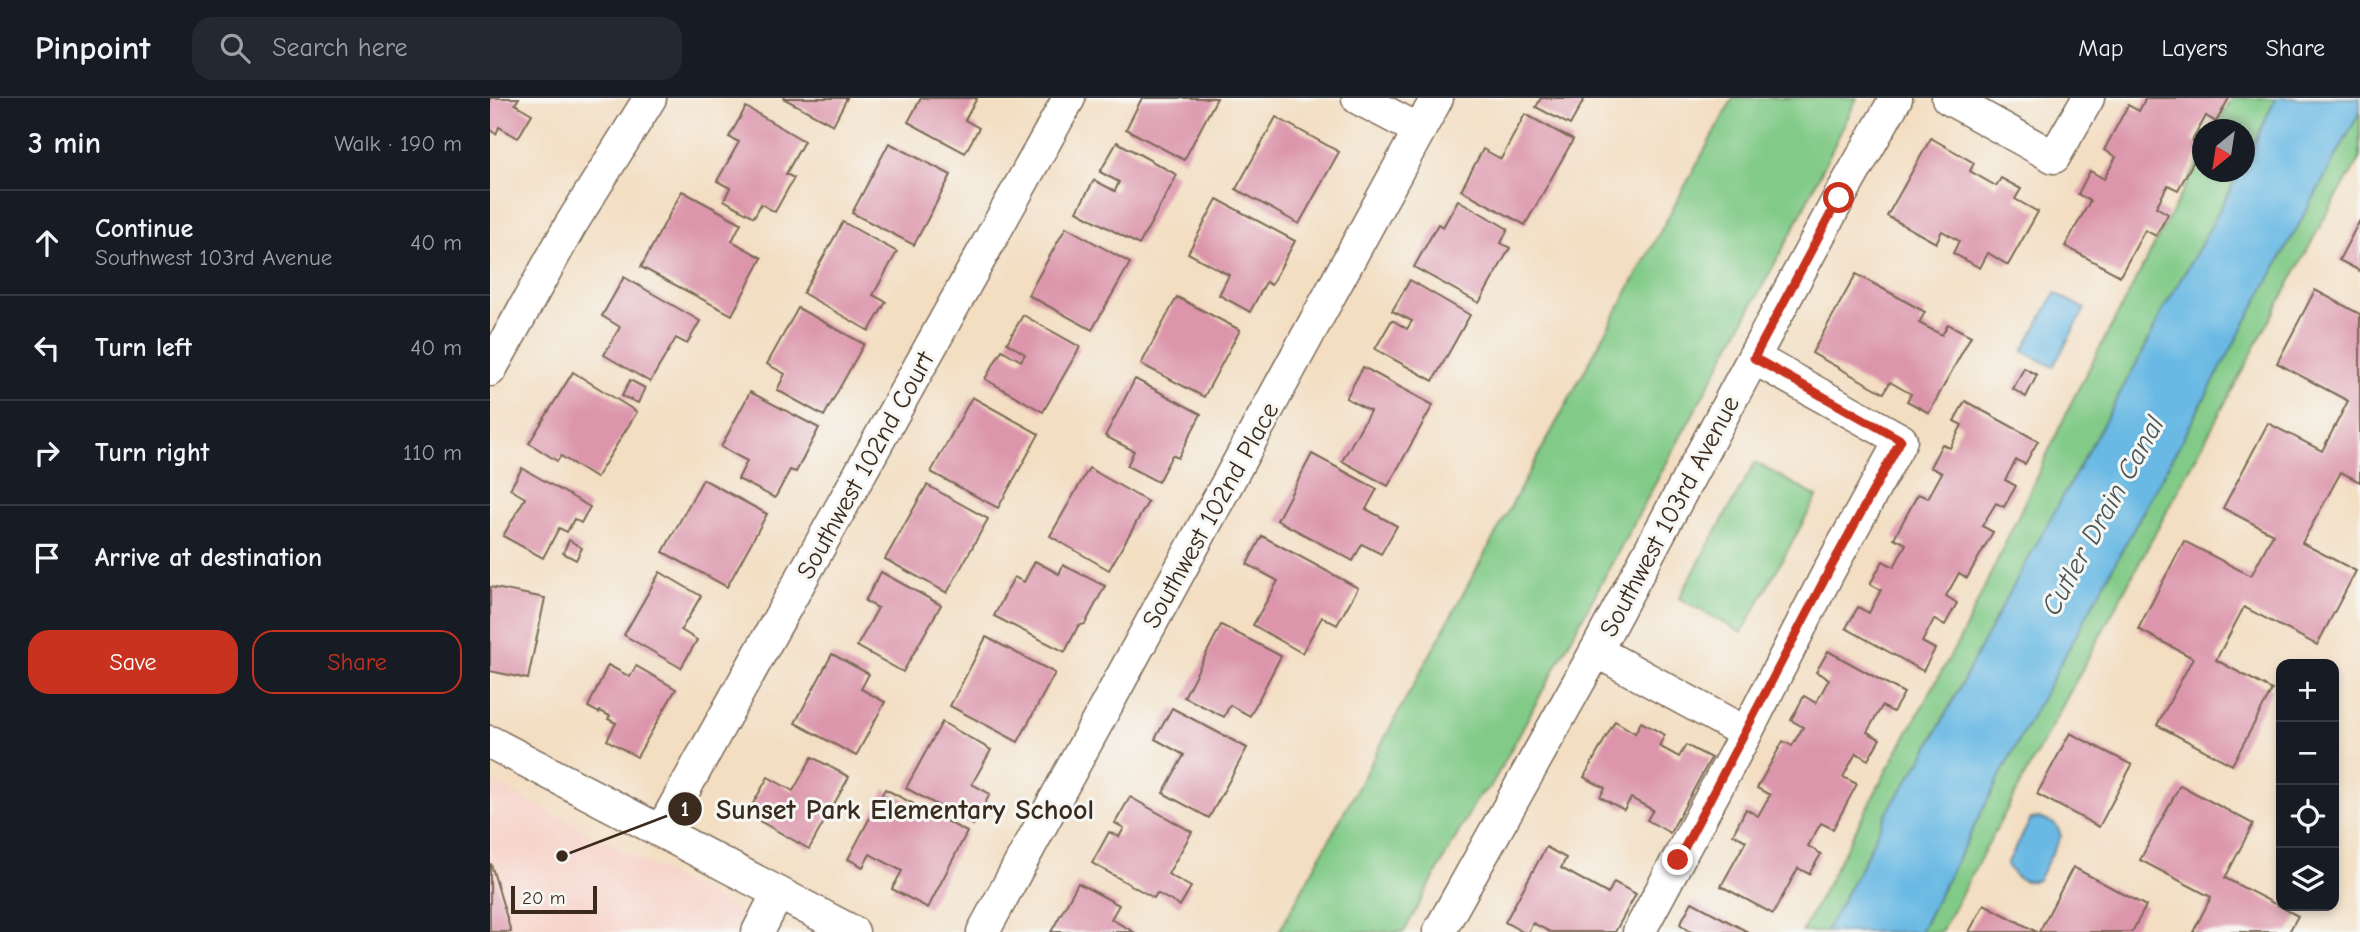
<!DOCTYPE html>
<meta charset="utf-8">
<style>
body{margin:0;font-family:"Comic Neue",sans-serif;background:#242831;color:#f1f3f6}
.controls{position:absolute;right:21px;bottom:21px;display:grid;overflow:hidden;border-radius:14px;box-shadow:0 4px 10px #0003}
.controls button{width:63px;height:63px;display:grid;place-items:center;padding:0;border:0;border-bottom:2px solid #363941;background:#171b24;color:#f1f3f6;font:35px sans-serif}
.compass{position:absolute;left:1702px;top:21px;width:63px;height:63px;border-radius:50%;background:#171b24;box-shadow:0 4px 10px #0003;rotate:210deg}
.scale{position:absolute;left:21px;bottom:18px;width:86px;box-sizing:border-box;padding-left:7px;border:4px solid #3b2a1e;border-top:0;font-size:19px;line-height:24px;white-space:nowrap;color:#3b2a1e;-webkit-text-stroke:5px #f6f6f2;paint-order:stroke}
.stop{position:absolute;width:21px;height:21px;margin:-16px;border:5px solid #c8321e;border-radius:50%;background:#fff}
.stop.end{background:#c8321e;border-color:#fff;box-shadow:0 2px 7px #0008}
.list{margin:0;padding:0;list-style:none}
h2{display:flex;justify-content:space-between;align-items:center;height:91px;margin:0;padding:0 28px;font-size:30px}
h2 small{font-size:23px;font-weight:400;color:#9ea1a6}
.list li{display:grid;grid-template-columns:46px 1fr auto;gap:21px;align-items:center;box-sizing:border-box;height:105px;padding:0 28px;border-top:2px solid #363941}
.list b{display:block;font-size:26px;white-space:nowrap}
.list p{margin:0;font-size:23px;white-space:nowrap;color:#9ea1a6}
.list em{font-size:23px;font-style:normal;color:#9ea1a6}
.actions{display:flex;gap:14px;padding:21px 28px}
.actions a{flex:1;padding:16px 0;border:2px solid #c8321e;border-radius:21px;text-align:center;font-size:24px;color:#c8321e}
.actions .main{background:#c8321e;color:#fff}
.icon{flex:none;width:38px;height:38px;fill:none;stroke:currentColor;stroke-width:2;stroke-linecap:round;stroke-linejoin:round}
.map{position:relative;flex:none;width:1870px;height:834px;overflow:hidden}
header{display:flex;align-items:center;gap:42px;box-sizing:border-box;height:98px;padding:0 35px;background:#171b24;border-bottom:2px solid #363941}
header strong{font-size:33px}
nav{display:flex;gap:38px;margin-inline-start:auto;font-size:24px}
.search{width:490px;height:63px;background:#242831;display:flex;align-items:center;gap:18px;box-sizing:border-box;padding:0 24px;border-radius:21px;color:#9ea1a6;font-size:26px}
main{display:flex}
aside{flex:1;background:#171b24}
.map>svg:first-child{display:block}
.built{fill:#f7d1c7}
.green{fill:#81ca87;stroke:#5e7a52;stroke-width:2}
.water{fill:#69b9e4;stroke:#527281;stroke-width:2}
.building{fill:#dc95ab}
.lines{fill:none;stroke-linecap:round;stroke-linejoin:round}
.minor-casing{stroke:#7b6957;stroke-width:35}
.minor{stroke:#fff;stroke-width:32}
.route{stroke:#c8321e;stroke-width:9}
.labels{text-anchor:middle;stroke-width:6;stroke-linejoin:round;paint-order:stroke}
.street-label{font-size:26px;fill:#3b2a1e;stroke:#f6f6f2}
.water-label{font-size:28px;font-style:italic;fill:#495559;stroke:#f6f6f2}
.leader{fill:none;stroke:#3b2a1e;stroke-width:2.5}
.callout-dot{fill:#3b2a1e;stroke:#f6f6f2;stroke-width:2.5}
.mark-label{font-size:21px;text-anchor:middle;font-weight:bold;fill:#fff}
.callout-label{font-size:28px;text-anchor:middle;font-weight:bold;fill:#3b2a1e;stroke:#f6f6f2;stroke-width:6;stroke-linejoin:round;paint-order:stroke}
</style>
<header>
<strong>Pinpoint</strong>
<div class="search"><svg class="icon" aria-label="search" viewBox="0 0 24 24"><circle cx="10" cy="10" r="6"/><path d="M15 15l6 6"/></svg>Search here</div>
<nav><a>Map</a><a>Layers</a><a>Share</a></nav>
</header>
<main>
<aside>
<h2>3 min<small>Walk · 190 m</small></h2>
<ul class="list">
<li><svg class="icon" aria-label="ahead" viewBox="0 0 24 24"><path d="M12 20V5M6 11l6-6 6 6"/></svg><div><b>Continue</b><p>Southwest 103rd Avenue</p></div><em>40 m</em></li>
<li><svg class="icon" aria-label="left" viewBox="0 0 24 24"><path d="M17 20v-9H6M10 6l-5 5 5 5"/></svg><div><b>Turn left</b></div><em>40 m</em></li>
<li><svg class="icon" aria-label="right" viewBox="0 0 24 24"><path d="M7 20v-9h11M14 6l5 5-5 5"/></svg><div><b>Turn right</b></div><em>110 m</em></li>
<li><svg class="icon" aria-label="arrive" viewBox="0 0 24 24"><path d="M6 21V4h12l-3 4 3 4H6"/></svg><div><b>Arrive at destination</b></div></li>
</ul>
<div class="actions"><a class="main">Save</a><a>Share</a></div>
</aside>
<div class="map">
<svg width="1870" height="834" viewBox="0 0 1870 834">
<rect width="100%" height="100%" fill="#f6f6f2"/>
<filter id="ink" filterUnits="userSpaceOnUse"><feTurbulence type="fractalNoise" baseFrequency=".0143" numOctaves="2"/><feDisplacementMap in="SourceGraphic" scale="14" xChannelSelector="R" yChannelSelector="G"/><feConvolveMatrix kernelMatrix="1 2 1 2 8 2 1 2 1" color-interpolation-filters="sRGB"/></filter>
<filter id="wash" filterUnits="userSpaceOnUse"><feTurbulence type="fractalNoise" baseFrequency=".00686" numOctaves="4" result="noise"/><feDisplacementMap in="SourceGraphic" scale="28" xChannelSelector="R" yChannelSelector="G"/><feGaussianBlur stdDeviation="1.57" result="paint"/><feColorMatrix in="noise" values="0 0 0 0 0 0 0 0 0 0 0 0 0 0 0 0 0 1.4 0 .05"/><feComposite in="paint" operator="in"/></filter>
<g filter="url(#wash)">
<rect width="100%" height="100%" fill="#f3dec2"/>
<!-- built -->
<polygon class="built" points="0,682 288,834 0,834"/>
<!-- green -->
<g class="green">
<polygon points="1243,0 1367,0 1304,130 1001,688 988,699 914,834 789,834"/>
<polygon points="1742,0 1786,0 1755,64 1755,32 1726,32"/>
<polygon points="1870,14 1870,60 1835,119 1451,834 1430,834 1523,653"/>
<polygon points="1712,57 1713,74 1750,74 1708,152 1674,210 1655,250 1597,358 1509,514 1435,656 1397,714 1370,771 1335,834 1312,834 1397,672 1473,535 1585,297"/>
<polygon points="1265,364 1327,399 1252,535 1189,500"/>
</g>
<!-- water -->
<g class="water">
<polygon points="1786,0 1870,0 1870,14 1523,653 1430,834 1335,834 1370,771 1397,714 1435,656 1509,514 1655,250 1674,210 1708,152 1750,74 1755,74 1755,64"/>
<polygon points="1565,195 1595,211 1563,269 1533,253"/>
<path d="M1549,720C1563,725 1566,723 1571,738L1548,782C1533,786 1524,780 1517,766L1541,721Z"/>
</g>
<g id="blocks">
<!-- building -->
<g class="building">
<polygon points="0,0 29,0 25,6 42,16 28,40 9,29 6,36 0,32"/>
<polygon points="293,0 357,0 343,27"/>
<polygon points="431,0 487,0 475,22 489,30 475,55 418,24"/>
<polygon points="652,0 727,0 694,62 636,31"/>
<polygon points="1051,0 1095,0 1080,27 1046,9"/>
<polygon points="1656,0 1739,0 1726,24 1716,18 1702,43 1712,48 1688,92 1678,87 1666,109 1678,116 1666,138 1655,132 1630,178 1575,148 1600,103 1588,96 1600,73 1614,81 1626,59 1614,52 1638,7 1649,13"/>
<polygon points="256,9 314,43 296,76 304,80 285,114 271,106 264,119 234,102 240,90 227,83 249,44 239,39"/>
<polygon points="1035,16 1083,42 1035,127 971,92 993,51 1011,61"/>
<polygon points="786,19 849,54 809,126 746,91"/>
<polygon points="1441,40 1484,65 1480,73 1506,88 1511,80 1531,91 1525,101 1548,114 1518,167 1498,155 1490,170 1463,155 1469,143 1452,133 1446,145 1397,118"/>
<polygon points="627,44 687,77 649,147 587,113 604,82 625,93 629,84 610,74"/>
<polygon points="399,45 461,77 424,147 362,115"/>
<polygon points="192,93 251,125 242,143 272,160 242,217 151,169"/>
<polygon points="727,101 805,143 781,187 776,184 760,214 729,197 739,177 698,155"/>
<polygon points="968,102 1018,131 1011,145 1020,150 989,205 924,169 948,126 953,129"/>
<polygon points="1870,122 1870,173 1849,162"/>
<polygon points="353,124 407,154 383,197 396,204 379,233 313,195"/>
<polygon points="576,129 640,165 602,232 538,197"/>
<polygon points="1366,176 1435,214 1429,225 1452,237 1458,226 1481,238 1439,315 1417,303 1421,296 1400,284 1394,295 1322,255"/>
<polygon points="134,179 210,223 197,246 186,240 160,284 114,257 130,229 112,218"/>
<polygon points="920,182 980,217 943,283 885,251 902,222 917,231 922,223 902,213"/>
<polygon points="1825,192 1870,216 1870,384 1851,374 1812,445 1866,473 1827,547 1754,509 1726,562 1782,592 1742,667 1667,627 1703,560 1648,531 1694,443 1761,478 1783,436 1733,410 1778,325 1832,353 1858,303 1787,265"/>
<polygon points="687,199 750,232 714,299 651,266"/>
<polygon points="308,210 374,246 334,318 287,292 295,276 277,266"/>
<polygon points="533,217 590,249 553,314 495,281 512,252 531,263 535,256 517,245"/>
<polygon points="873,269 943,307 898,388 852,363 880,313 856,300"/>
<polygon points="1534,270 1547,277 1536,299 1523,291"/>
<polygon points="83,274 147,314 106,380 71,358 67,363 39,345"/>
<polygon points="645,281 711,316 688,360 682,357 668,384 637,368 644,353 615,338"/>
<polygon points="140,282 155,290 148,305 132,298"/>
<polygon points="260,294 329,330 306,374 300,372 285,400 248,381 257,363 231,349"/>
<polygon points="482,299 549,336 508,410 441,374"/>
<polygon points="1475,303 1548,343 1535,366 1526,362 1515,382 1526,388 1514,409 1506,405 1492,428 1503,434 1477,480 1469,475 1456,498 1467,505 1455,527 1444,521 1432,544 1445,551 1433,573 1356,530 1368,509 1379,515 1391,492 1380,486 1393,463 1404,469 1416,446 1404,440 1428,396 1438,400 1452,375 1440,369 1452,346 1460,350 1472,327 1464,323"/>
<polygon points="822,356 887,391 876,411 907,428 891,456 872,446 863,463 787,422"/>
<polygon points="32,370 100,409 91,425 84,421 77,434 69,430 53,460 13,438 35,400 20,391"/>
<polygon points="599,370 658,404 619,472 560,438"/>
<polygon points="213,381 277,416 237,489 173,454"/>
<polygon points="437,387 498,421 457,495 395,461"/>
<polygon points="772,438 868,490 847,527 832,519 812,555 763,527 788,483 757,466"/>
<polygon points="79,442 92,450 86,462 73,455"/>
<polygon points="545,463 569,476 573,467 615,488 595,526 588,528 575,554 504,518 524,479 534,484"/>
<polygon points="170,474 211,498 191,532 207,542 191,570 134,537"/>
<polygon points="391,474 451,507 413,574 367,548 388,510 375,503"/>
<polygon points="0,489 55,500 38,581 0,573"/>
<polygon points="731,527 791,558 760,618 740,607 734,619 694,599"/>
<polygon points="496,539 565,575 528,644 460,608"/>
<polygon points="1338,553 1414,595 1403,614 1392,608 1377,634 1390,641 1378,662 1366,655 1353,679 1367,686 1343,731 1331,725 1318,748 1331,756 1319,776 1308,770 1283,816 1231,788 1256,743 1243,736 1256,711 1268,718 1280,697 1267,690 1293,643 1302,648 1313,629 1301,622 1314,598 1326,605 1339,581 1326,574"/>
<polygon points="342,556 379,576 371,591 395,604 366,658 305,625"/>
<polygon points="118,567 140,579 146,568 186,591 147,659 117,642 126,625 118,621 120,618 110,613 109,615 98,609"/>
<polygon points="682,610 757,650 719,720 673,695 694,657 665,641"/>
<polygon points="1125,623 1145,635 1151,624 1175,637 1169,648 1189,659 1196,647 1221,660 1180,735 1157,722 1163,712 1141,700 1134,712 1110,699 1115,690 1094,679"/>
<polygon points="452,624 501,652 482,686 500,696 483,727 416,690"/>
<polygon points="1580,635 1642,667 1609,729 1547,696"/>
<polygon points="322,659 359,679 319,751 257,716 278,679 303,693"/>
<polygon points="1690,687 1763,726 1735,780 1808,818 1799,834 1703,834 1721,799 1650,762"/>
<polygon points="395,691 477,734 438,810 402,791 412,773 380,756 373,769 358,761"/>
<polygon points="640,699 702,734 678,776 701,789 690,808 667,795 664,800 602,765 619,734 629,739 634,730 625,725"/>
<polygon points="1056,749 1076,760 1071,770 1118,796 1124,784 1146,796 1125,834 1060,834 1043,825 1038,834 1033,834 1015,824"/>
<polygon points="0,766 1,766 21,834 0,834"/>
<polygon points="1583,769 1656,808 1642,834 1549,834"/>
<polygon points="588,785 629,807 621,821 644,834 561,834"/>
<polygon points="1202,804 1258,834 1201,834 1190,826"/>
<polygon points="1494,806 1547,834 1479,834"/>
</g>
</g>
</g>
<g filter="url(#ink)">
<use href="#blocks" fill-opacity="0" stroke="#7b6957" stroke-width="2"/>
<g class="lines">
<!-- minor casing -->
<g class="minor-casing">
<g id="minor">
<polyline points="868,0 929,32"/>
<polyline points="1458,0 1564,59 1598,0"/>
<polyline points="0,272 80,128 160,0"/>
<polyline points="1106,553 1256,635 1149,834"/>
<polyline points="1256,635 1340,471 1411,342 1264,260"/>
<polyline points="0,644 363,834"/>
<polyline points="171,733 579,0"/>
<polyline points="268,834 288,795"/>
<polyline points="493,834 947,0"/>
<polyline points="949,834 1106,553 1349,100 1406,0"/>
</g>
</g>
<!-- minor -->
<use href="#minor" class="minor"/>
</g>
</g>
<g class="lines" filter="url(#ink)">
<!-- route -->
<polyline class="route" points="1188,762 1340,471 1411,342 1264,260 1349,100"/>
</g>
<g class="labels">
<!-- street labels -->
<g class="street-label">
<text transform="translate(375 367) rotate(-61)" y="9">Southwest 102nd Court</text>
<text transform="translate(720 417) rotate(-61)" y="9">Southwest 102nd Place</text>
<text transform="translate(1179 418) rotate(-62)" y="9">Southwest 103rd Avenue</text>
</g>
<!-- water labels -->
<g class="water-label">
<text transform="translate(1612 417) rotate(-61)" y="10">Cutler Drain Canal</text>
</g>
</g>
<!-- callouts -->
<path class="leader" d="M72 758L195 711"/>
<g class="callout-dot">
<circle cx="72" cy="758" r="7"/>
<circle cx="195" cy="711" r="18"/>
</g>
<g class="mark-label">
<text x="195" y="718">1</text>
</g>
<g class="callout-label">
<text x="415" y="721">Sunset Park Elementary School</text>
</g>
</svg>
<div class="controls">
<button>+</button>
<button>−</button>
<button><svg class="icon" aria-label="locate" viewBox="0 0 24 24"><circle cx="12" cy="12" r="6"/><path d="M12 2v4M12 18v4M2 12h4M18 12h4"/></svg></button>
<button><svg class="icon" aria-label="layers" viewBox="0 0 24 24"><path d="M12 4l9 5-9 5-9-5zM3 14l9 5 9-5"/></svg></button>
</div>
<svg class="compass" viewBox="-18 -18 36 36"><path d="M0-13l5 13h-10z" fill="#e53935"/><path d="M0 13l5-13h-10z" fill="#9ea1a6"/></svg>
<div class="scale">20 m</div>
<div class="stop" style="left:1349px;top:100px"></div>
<div class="stop end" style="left:1188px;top:762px"></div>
</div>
</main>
